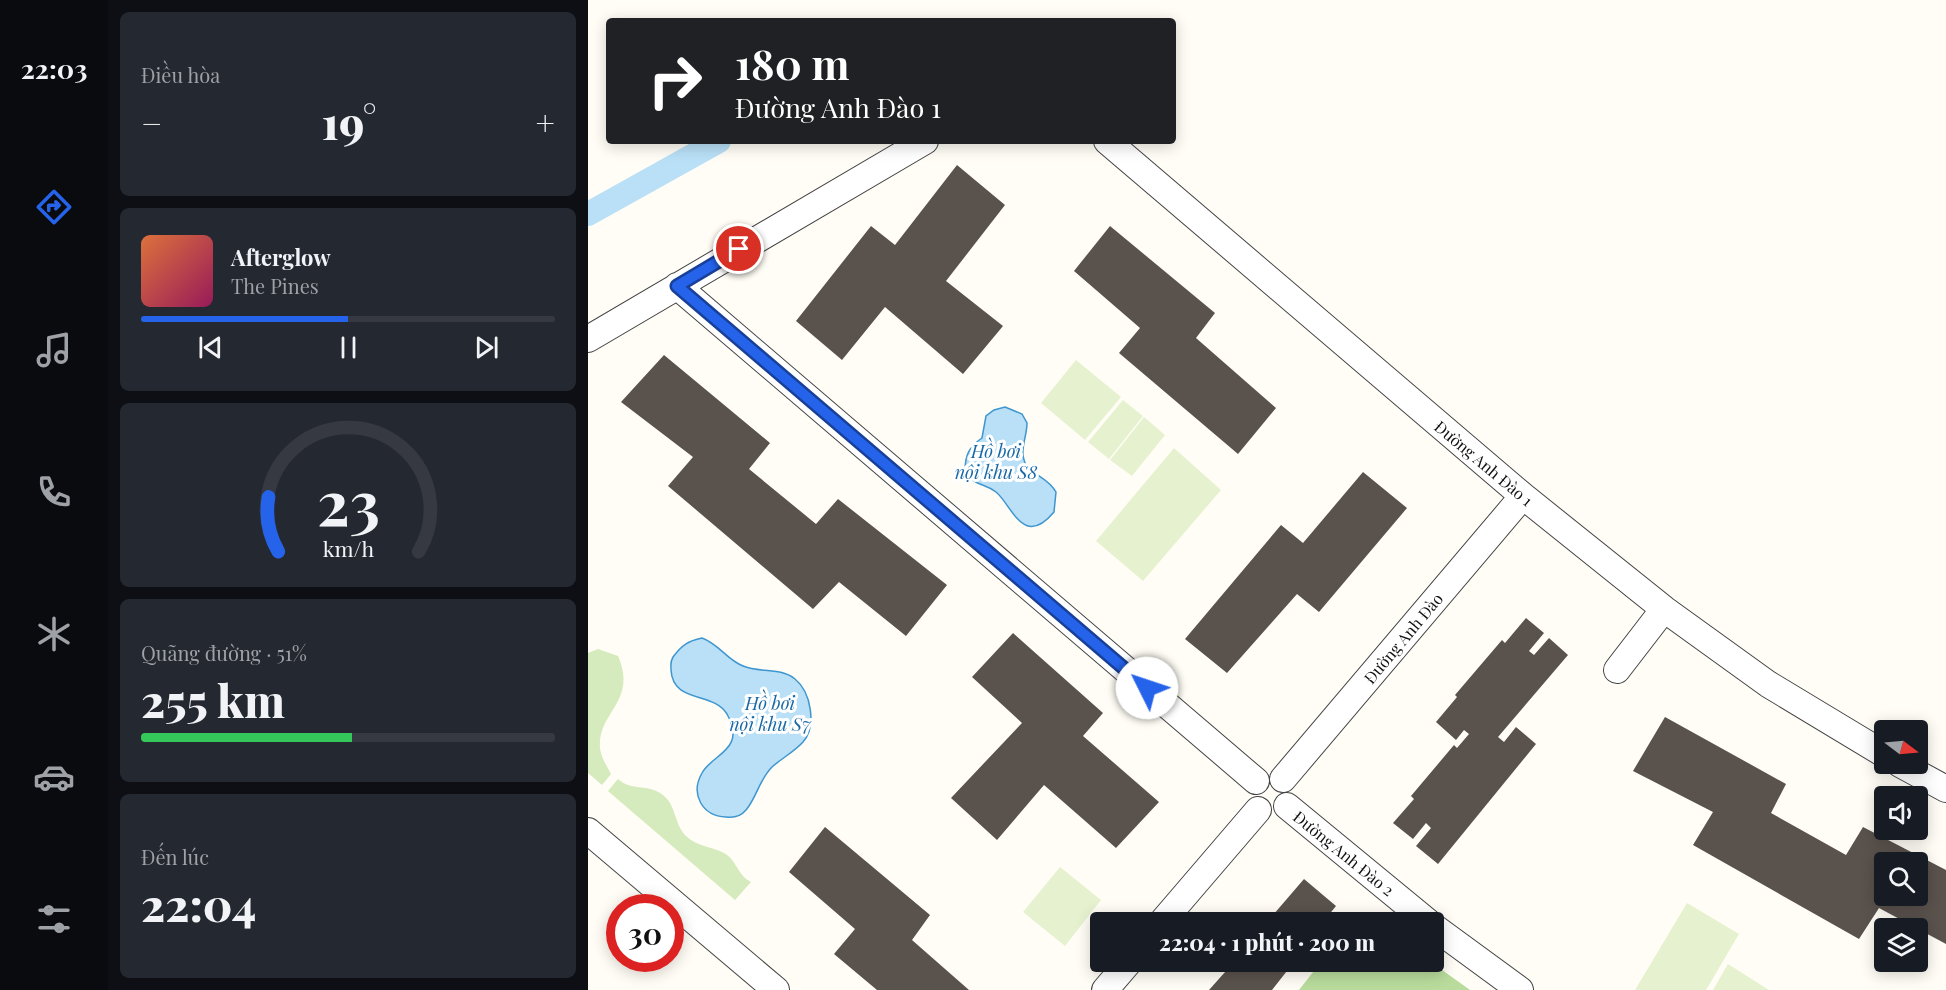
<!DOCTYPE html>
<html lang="vi">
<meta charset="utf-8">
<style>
body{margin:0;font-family:"Playfair Display",serif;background:#242831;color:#f1f3f6;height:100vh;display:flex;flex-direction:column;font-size:22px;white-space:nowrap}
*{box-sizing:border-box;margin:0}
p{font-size:20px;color:#9ea1a6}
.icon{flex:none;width:33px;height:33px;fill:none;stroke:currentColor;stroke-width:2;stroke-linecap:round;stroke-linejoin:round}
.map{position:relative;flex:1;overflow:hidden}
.panel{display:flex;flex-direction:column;gap:12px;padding:12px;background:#0d0f14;width:480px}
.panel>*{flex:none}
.hud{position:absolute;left:18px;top:18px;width:570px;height:126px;border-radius:6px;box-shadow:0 3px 15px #0003;background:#202124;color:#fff;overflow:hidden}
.needle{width:39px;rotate:106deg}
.buttons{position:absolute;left:1286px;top:720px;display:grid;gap:12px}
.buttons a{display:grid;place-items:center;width:54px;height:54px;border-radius:6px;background:#171b24;box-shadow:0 3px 15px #0003;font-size:30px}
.speed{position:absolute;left:18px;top:894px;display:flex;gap:12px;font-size:30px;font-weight:700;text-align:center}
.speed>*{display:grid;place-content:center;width:78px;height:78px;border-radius:50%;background:#171b24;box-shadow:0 3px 15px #0003;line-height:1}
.speed .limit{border:9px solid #d22;background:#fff;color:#111}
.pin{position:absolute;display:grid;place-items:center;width:51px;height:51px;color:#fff;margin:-26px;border:3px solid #fff;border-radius:50%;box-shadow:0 2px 6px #0007}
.me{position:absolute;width:66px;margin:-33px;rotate:311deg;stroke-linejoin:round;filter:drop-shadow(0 0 4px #0008)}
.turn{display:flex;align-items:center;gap:21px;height:126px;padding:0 30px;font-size:27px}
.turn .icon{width:78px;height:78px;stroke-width:2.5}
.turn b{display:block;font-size:42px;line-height:51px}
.big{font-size:45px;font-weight:800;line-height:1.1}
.panel .card{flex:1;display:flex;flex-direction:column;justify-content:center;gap:9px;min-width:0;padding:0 21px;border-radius:9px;background:#242831}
.panel .dial{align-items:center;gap:0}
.dial svg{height:156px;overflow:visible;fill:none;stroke:#363941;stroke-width:7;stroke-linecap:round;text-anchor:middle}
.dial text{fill:#f1f3f6;stroke:none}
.song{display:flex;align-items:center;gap:18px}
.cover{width:72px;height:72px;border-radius:9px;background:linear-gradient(135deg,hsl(20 70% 55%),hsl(330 70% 35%))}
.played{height:6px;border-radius:3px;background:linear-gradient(90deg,#2563eb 50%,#363941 50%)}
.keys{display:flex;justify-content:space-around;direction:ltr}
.heat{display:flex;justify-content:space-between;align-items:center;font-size:33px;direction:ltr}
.charge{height:9px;border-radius:4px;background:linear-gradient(90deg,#34c759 51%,#363941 0)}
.trip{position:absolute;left:502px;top:912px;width:354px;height:60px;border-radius:6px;background:#171b24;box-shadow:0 3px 15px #0003;font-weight:800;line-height:60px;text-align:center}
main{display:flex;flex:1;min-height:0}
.tabs{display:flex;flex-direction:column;width:108px;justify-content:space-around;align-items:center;background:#090b0e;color:#9ea1a6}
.tabs .icon{width:42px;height:42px}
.tabs .active{color:#2563eb}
.tabs b{font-size:27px;color:#f1f3f6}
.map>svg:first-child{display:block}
</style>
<main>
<nav class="tabs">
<b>22:03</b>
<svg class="icon active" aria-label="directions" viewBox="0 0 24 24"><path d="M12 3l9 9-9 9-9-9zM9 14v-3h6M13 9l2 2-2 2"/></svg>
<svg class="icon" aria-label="music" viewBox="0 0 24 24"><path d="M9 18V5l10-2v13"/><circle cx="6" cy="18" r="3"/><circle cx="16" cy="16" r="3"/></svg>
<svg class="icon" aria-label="phone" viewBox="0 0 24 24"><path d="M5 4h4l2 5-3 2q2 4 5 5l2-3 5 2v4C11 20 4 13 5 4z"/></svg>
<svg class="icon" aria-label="climate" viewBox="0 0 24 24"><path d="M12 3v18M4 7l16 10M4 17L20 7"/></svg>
<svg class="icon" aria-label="car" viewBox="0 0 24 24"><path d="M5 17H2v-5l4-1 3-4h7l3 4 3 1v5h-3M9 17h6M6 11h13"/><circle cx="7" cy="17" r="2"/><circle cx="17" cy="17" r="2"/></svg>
<svg class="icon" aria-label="filters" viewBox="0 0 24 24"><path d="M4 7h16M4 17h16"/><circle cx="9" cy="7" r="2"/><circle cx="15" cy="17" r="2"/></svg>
</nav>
<section class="panel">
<div class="card"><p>Điều hòa</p>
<div class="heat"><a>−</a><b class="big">19°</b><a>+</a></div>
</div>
<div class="card">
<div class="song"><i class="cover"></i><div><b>Afterglow</b><p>The Pines</p></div></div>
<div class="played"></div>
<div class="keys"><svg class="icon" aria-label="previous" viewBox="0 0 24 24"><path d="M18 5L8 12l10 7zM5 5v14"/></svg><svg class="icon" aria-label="pause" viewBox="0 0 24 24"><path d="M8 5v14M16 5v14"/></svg><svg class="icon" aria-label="next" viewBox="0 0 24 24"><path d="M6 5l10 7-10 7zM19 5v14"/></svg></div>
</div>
<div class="card dial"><svg viewBox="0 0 100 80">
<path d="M14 69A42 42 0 1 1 86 69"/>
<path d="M14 69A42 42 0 0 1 9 41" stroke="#2563eb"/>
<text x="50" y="56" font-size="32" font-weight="700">23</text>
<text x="50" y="72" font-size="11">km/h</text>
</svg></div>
<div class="card"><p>Quãng đường · 51%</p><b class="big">255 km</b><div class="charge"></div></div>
<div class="card"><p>Đến lúc</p><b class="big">22:04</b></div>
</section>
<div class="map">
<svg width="1358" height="990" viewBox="0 0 1358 990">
<rect width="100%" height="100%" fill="#fffdf5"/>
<!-- green -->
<path fill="#d5ebbd" d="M10 649 30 656C50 702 9 712 12 748 13 758 19 766 23 774L14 785 0 773V653Z
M30 779C43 791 58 784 72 793 89 803 85 823 98 836 109 847 123 846 136 853 149 860 149 875 163 882L147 900 20 791Z"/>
<!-- forest -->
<path fill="#b9dc9c" d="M733 962H843L882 990H711Z"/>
<!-- pitch -->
<path fill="#e6f2cf" d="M488 360 533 397 497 440 453 403Z
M535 400 555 416 521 459 500 442Z
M556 417 577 435 544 476 522 460Z
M586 448 633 490 555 581 508 541Z
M472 867 513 900 477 946 435 912Z
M1099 903 1151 934 1118 990H1047Z
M1140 964 1181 990H1125Z"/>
<!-- water -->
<path fill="#b9e0f7" stroke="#3f96cf" stroke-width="1.5" d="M417 407 434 414 439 423C439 434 434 445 435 455 437 475 458 474 468 492L466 512C435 549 424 505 408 492 395 482 387 487 377 471 377 455 381 447 394 438L398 416 406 410Z
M114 638C131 644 139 660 155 666 171 673 192 667 207 679 223 692 229 726 215 742 206 752 194 758 184 767 171 780 169 797 158 810 153 816 145 818 138 817 114 816 102 794 114 773 124 754 159 750 139 714 125 691 85 704 83 670 83 664 82 662 85 657 94 645 100 641 114 638Z"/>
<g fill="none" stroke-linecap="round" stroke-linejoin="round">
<!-- canal -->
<path stroke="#b9e0f7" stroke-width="24" d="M0 214 131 141"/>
</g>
<!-- building -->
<path fill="#5a524d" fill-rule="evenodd" d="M369 165 417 205 358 281 415 326 375 374 297 307 254 360 208 321 283 226 307 245Z
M522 226 627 313 608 338 688 408 650 454 531 353 552 328 486 271Z
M76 355 182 443 161 469 228 524 250 499 359 585 318 636 251 582 225 609 80 486 105 457 33 402Z
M775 472 819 508 731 612 709 594 639 673 597 639 693 525 715 543Z
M938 618 956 633 941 651 946 655 961 638 980 655 910 737 916 742 928 727 948 744 850 864 828 846 843 828 838 823 825 839 805 823 826 799 823 796 866 745 869 748 881 734 876 730 868 740 848 722 869 697 867 695 914 640 917 643Z
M425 633 515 713 495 736 571 802 528 848 456 785 409 840 363 798 434 723 384 677Z
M1077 717 1198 784 1183 813 1258 855 1275 827 1358 870V944L1291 908 1271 939 1105 845 1125 812 1045 771ZM1296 862H1329V896H1296Z
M237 827 342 915 324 940 381 990H289L246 954 267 929 201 872Z
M716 879 748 906 735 922H679Z
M646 962H706L684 990H621Z"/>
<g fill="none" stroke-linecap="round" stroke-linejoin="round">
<!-- street casing -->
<g stroke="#444" stroke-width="28">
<path id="street" d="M519 141 935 496 1076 609 1180 684 1296 754
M89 286 668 781
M0 339 337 141
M1029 670 1076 609
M1312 764 1358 789
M695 779 935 496
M699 806 840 922
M0 831 188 990
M574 922 670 810
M846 927 932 990
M517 990 541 962"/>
</g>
<!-- street -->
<use href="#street" stroke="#fff" stroke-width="26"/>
</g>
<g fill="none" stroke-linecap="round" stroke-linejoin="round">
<!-- route casing -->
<g stroke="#184099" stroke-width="15">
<path id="route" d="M151 249 89 286 559 688"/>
</g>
<!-- route -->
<use href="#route" stroke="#2563eb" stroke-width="10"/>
</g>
<g text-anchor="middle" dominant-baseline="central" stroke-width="6" stroke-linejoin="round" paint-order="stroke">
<!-- street labels -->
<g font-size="16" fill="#111" stroke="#fff">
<text transform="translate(896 463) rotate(40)">Đường Anh Đào 1</text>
<text transform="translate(815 638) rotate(-50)">Đường Anh Đào</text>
<text transform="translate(756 853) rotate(39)">Đường Anh Đào 2</text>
</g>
<!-- water labels -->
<g font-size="18" font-style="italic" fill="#1768a6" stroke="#fff">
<text x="408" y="451">Hồ bơi<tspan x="408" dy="21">nội khu S8</tspan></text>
<text x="182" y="703">Hồ bơi<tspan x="182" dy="21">nội khu S7</tspan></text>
</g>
</g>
</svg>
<div class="buttons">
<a><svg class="needle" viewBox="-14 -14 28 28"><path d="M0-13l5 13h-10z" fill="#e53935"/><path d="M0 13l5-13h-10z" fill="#9ea1a6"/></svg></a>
<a><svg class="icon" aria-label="sound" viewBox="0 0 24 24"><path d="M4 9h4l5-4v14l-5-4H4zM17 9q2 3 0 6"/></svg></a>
<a><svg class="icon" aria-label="search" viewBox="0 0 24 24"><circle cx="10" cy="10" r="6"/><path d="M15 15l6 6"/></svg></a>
<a><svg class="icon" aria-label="layers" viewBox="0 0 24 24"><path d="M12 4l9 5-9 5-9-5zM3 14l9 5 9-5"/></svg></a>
</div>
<div class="speed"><div class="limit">30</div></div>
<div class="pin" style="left:151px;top:249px;background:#d93025"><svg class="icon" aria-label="arrive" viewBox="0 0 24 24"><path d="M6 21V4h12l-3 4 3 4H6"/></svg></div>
<svg class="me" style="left:559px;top:688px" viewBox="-20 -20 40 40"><circle r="19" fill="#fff"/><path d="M0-13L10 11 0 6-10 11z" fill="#2563eb"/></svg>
<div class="trip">22:04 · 1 phút · 200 m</div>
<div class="hud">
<div class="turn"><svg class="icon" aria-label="right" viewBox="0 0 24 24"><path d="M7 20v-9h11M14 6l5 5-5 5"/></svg><div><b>180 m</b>Đường Anh Đào 1</div></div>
</div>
</div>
</main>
